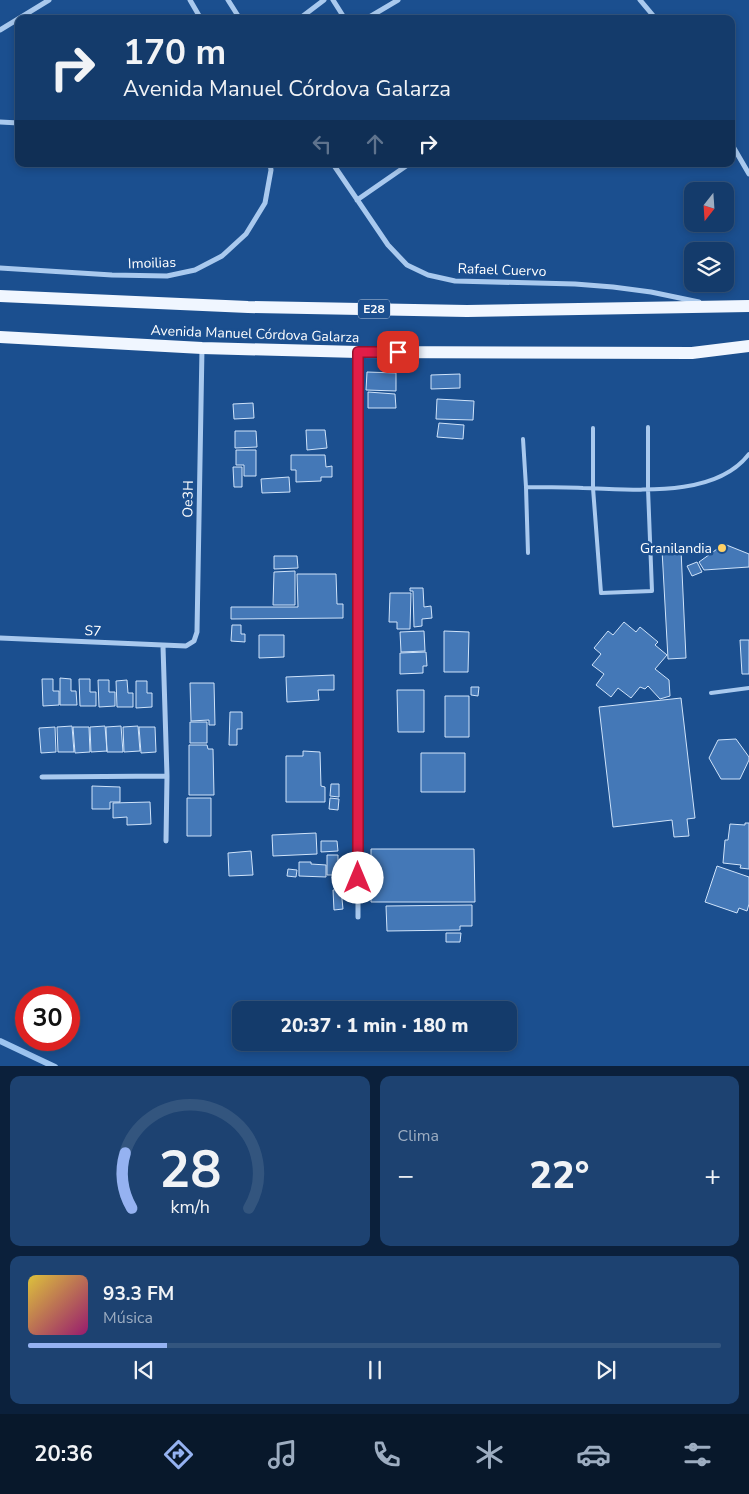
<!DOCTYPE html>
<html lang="es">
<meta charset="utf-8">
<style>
body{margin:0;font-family:"Nunito Sans",sans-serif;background:#1d4271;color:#f1f3f6;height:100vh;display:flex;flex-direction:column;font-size:19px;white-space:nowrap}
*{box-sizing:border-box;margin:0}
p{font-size:16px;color:#9dadc1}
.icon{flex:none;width:28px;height:28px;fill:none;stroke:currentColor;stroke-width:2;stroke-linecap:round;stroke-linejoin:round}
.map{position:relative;height:1066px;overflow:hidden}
.drawer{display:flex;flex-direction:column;gap:10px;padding:10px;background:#0b203b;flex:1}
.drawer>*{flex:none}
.hud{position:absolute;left:15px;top:15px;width:720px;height:152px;border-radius:10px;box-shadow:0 2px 8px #0003,0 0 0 1px #33557e;background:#143b6b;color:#f1f3f6;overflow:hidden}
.needle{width:32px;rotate:197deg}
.fabs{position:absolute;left:684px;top:182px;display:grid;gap:10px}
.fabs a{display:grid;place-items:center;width:50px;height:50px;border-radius:10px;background:#143b6b;box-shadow:0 2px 8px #0003,0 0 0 1px #33557e;font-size:25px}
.speed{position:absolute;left:15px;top:986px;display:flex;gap:10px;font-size:25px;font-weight:700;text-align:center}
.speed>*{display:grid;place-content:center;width:65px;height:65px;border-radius:50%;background:#143b6b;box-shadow:0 2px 8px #0003,0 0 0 1px #33557e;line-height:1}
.speed .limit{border:8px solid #d22;background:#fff;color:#111}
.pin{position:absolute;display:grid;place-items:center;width:42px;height:42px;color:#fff;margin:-21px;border-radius:10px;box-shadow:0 2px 8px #0006}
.me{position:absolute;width:55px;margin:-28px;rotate:0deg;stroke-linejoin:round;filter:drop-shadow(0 0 4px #0008)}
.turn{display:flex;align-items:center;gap:18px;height:105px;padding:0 25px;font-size:22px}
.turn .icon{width:65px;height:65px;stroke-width:2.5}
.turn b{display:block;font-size:35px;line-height:42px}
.lanes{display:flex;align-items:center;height:48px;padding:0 25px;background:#0003;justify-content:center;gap:25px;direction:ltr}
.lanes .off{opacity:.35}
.big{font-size:38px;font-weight:800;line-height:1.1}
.drawer .widget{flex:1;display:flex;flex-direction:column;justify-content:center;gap:8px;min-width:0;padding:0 18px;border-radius:10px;background:#1d4271}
.drawer .dial{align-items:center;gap:0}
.dial svg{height:130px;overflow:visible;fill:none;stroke:#33557e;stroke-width:7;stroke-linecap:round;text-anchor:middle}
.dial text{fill:#f1f3f6;stroke:none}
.song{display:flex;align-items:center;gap:15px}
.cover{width:60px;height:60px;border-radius:8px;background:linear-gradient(135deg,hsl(50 70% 55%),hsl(320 70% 35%))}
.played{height:5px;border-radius:2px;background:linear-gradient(90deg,#95b2f1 20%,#33557e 20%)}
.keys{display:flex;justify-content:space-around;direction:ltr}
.heat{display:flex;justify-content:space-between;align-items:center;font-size:28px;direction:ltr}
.drawer .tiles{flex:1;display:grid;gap:10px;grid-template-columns:1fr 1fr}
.widget:last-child{grid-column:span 2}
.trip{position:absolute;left:232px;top:1001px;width:285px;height:50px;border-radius:10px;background:#143b6b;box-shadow:0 2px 8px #0003,0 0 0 1px #33557e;font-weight:800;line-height:50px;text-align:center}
.tabs{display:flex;height:80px;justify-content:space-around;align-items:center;background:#08182b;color:#9dadc1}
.tabs .icon{width:35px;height:35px}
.tabs .selected{color:#95b2f1}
.tabs b{font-size:22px;color:#f1f3f6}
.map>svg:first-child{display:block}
</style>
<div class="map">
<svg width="749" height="1067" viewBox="0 0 749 1067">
<rect width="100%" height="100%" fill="#1b4f8f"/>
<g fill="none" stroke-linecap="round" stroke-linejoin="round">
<!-- stream -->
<path stroke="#9cc4f0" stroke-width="6" d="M0 1041 55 1067"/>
</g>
<!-- building -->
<path fill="#4478b7" stroke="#cfe3fa" d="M367 372 396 373V391L366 390Z
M460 374V388L431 389V375Z
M368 392 395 394 396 408H368Z
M437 399 474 401 473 420 436 419Z
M253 403 254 418 234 419 233 404Z
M439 423 464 425 463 439 437 437Z
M306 430H325L327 448 307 450Z
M235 431H256L257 447 235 448Z
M236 450H256V476H244V465H236Z
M291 455H325L326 467 332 466V477H321V481L296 482V470H291Z
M233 467H242V487H234Z
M289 477 290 492 262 493 261 479Z
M724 544 749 554V567L704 570 699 562Z
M662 550H681L686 658 668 659Z
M274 556H297L298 568 274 569Z
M697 562 702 572 692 576 687 566Z
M295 571V605H273L274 572Z
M297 574H336L337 604H343V618L231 619V607H298Z
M410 588H423L424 607 431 606 432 618 422 619V626L414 627 413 591H410Z
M390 593H411L410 629H397V622H389Z
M624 622 636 632 640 627 658 642 655 645 667 655 655 669 669 680 670 696 660 699 648 686 645 689 640 687 631 698 618 688 611 697 596 685 604 674 592 665 601 654 594 648 608 631 613 635Z
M232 625H241V634H245V642L231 641Z
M424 631 425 651 401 652 400 632Z
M444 631 469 632 468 672H444Z
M259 635H284V657L259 658Z
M740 640H749V674H742Z
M426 652 427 666H423V673L400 674V653Z
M334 675V690H318L319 700 287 702 286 677Z
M60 678 71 679V691H76L77 705H60Z
M42 679H53V691H59V705L43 706Z
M79 679H90V692H96V706H80Z
M98 680H109V692H115V706L99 707Z
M127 680 128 693H133V707H117L116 681Z
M136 681H147V693H152V707L136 708Z
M190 683H214L215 725H209V720L191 721Z
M471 687H479L478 696 471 695Z
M397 690H424V732H398Z
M445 696H469V737H445Z
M681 698 695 818 687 819 689 836 674 837 672 820 613 827 599 707Z
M230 712H242V729H237V745H229Z
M190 722H207V743H190Z
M72 726 74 752H58L57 727Z
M105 726 107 751 91 752 90 727Z
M121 726 123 752H107L106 727Z
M138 726 140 751 124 752 123 727Z
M55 727 56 752 41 753 39 728Z
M73 727H89L90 752 75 753Z
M139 727H155L156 752 141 753Z
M736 739 749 757V760L740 779H721L709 758 718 740Z
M189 745H207L208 749H213L214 795H189Z
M303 751 320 752 321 786 325 787V802H286V756H303Z
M421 753H465V792H421Z
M331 784H339V797L330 796Z
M92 786 120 787V802H110V809H92Z
M187 798H211V836H187Z
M330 798 339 799 338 810 329 809Z
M150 802 151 824 127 825V817L113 818V803Z
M745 823H749V869L740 868 741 865 723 863 725 840H728L730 824 745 825Z
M316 833 317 854 273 856 272 835Z
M321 841H337L338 851 321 852Z
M371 849H474L475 902H371Z
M251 851 253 875 229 876 228 853Z
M327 855H338V875H327Z
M299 862H311V864L326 865V877L299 876Z
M717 866 749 877V904L747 911 739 908 737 913 705 902Z
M288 869 297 870 296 877 287 876Z
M341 889 343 909 334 910 333 890Z
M472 905V926H460V930L387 931 386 906Z
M446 933H461L460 942H446Z"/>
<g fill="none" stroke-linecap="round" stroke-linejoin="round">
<!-- service -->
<path stroke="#a9c9ee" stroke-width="4" d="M593 428V488L601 593 652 591 648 489V427
M523 439 526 487
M528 553 526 487C545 487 564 487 583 488 633 489 715 499 749 454
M711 693 749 688"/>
<!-- minor -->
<path stroke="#a9c9ee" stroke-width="5" d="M190 0 201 19
M228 0 240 19
M333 0 345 19
M640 0 656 19
M299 19 324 0
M366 19 398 0
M0 30 49 0
M0 122 19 123
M731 143 749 174
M333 164 388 245 407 265 428 275 455 281 575 284 613 287 651 292 699 302
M357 200 409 164
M0 268 112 275 167 276 195 270 222 256 246 234 265 203 271 170 270 164
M0 638 186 646 194 641 197 632 202 348
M163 646 167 776 166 841
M42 777 167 776
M358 917V353"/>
<!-- primary -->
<path stroke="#f0f6ff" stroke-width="12" d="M0 296 248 307 467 311 749 306
M0 337 202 348 358 352 692 353 749 346"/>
</g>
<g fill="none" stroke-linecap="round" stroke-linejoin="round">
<!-- route casing -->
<g stroke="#92132f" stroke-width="12">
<path id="route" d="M358 878V352H398"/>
</g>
<!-- route -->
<use href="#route" stroke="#e11d48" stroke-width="9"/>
</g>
<!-- markers -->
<circle fill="#ffd166" stroke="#1b4f8f" stroke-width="2" cx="722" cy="548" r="5"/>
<g text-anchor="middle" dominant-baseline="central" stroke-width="5" stroke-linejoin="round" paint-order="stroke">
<!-- shield labels -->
<rect fill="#1b4f8f" stroke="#bbcadd" stroke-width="1" x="358" y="299.5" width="32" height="19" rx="4"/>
<g font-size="12" font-weight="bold" fill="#fff">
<text x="374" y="309">E28</text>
</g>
<!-- street labels -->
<g font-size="14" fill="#fff" stroke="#1b4f8f">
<text transform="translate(152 263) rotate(-2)">Imoilias</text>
<text transform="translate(502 270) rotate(2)">Rafael Cuervo</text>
<text transform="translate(255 334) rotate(2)">Avenida Manuel Córdova Galarza</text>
<text transform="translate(188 499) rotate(-89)">Oe3H</text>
<text transform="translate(93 631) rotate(3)">S7</text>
</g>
<!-- poi labels -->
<g font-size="14" fill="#fff" stroke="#1b4f8f" text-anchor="end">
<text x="712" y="548">Granilandia</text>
</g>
</g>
</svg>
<div class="fabs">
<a><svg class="needle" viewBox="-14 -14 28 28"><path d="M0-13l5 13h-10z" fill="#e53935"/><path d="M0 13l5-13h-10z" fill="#9dadc1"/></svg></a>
<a><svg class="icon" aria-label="layers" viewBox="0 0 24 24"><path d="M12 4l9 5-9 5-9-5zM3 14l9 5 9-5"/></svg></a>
</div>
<div class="speed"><div class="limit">30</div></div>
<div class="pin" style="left:398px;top:352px;background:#d93025"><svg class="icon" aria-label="arrive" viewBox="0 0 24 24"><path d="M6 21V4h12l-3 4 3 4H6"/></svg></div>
<svg class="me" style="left:358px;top:878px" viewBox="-20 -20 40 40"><circle r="19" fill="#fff"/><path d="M0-13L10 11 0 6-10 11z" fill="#e11d48"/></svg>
<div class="trip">20:37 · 1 min · 180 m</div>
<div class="hud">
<div class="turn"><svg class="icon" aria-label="right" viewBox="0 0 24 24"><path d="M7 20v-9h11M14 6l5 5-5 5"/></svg><div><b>170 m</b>Avenida Manuel Córdova Galarza</div></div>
<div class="lanes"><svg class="icon off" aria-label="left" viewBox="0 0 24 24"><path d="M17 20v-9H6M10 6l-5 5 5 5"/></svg><svg class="icon off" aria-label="ahead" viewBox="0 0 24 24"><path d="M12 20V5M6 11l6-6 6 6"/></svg><svg class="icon" aria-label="right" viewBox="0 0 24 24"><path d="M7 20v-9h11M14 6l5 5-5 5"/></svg></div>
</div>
</div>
<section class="drawer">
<div class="tiles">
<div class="widget dial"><svg viewBox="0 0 100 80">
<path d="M14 69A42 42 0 1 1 86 69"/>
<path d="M14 69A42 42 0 0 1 10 35" stroke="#95b2f1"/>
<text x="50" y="56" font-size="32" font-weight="700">28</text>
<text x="50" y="72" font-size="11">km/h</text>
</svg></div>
<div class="widget"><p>Clima</p>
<div class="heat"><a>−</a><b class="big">22°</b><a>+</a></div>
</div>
<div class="widget">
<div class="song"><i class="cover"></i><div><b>93.3 FM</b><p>Música</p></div></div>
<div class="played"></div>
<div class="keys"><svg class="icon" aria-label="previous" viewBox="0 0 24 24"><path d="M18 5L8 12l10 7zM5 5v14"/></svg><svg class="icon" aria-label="pause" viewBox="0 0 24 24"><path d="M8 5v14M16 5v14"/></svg><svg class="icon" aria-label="next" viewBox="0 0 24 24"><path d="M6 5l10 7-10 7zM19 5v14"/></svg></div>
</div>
</div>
</section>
<nav class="tabs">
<b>20:36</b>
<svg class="icon selected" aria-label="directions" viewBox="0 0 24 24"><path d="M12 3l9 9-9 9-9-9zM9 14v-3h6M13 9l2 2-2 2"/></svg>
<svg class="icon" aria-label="music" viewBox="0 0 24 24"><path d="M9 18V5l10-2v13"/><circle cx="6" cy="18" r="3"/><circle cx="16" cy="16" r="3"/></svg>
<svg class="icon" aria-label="phone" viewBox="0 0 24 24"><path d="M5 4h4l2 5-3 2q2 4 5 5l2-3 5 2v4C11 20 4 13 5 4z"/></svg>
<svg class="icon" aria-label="climate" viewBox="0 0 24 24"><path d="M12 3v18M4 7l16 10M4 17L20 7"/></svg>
<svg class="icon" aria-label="car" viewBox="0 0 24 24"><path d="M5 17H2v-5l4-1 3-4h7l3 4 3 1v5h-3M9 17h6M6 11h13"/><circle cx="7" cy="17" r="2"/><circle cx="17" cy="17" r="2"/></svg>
<svg class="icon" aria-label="filters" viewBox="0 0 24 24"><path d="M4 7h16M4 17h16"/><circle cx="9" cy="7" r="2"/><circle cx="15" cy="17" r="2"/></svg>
</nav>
